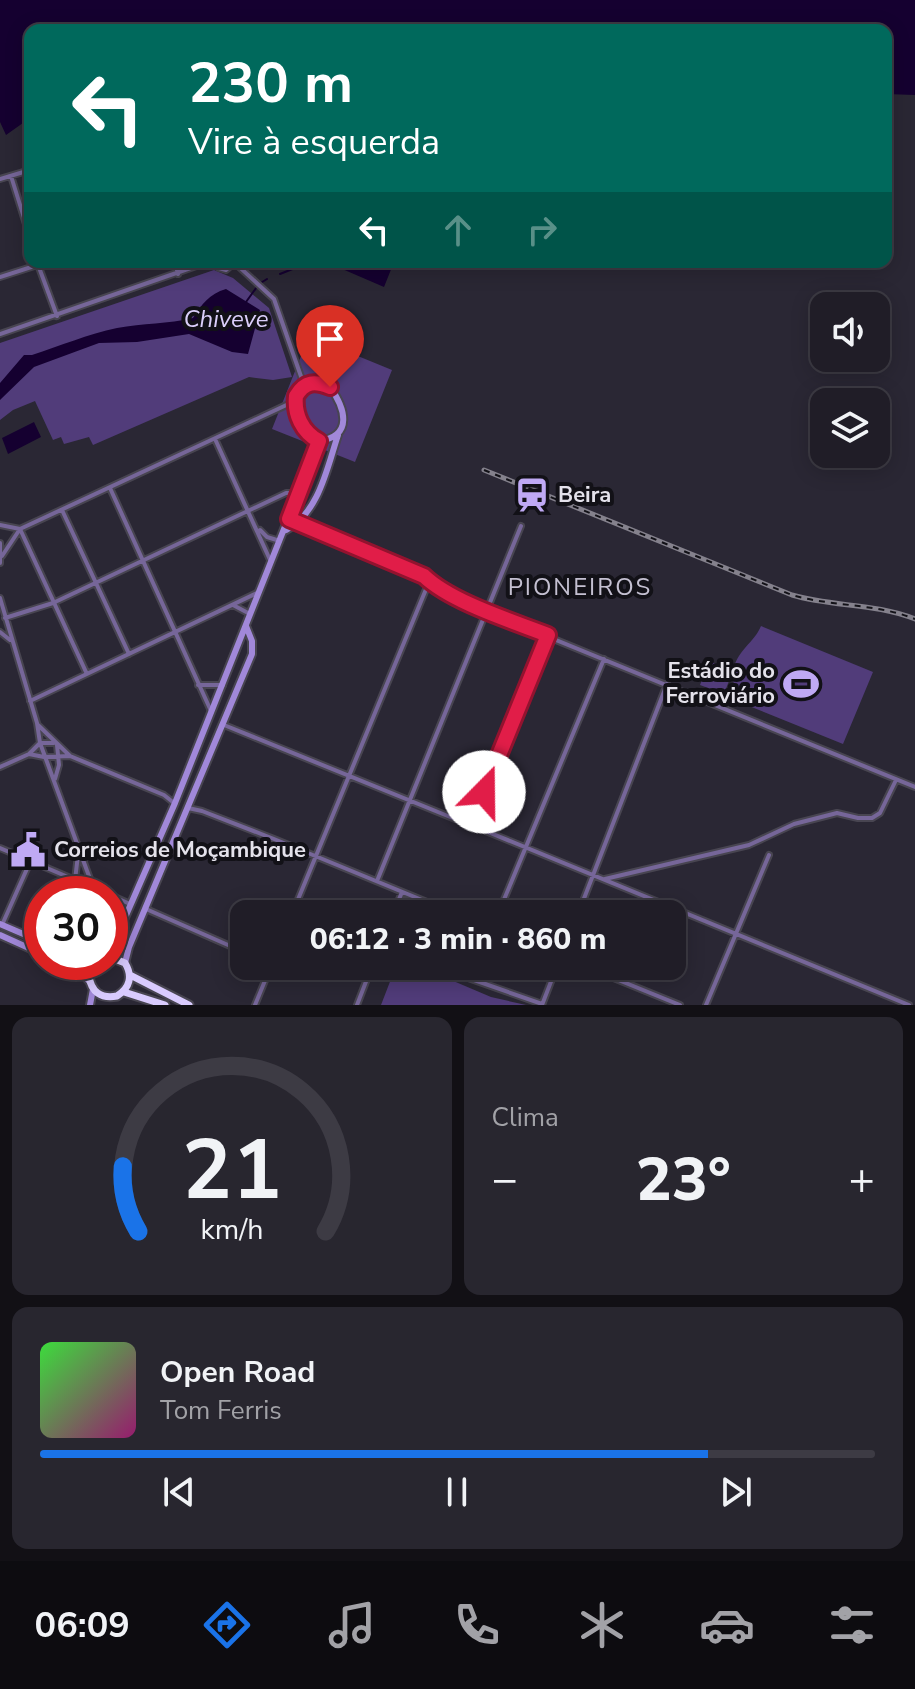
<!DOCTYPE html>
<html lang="pt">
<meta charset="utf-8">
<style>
body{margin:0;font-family:"Nunito Sans",sans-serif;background:#28262f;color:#f1f3f6;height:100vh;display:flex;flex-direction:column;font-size:30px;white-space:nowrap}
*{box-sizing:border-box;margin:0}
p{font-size:26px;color:#a2a2a7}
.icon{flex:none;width:44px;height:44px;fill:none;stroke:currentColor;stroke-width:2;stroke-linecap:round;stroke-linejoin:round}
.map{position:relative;height:1005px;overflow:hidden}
.sheet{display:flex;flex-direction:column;gap:12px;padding:12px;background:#121015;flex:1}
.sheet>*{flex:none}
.hud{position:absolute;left:24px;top:24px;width:868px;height:244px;border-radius:16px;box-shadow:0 4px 20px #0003,0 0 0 2px #3d3b44;background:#00695c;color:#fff;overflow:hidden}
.tools{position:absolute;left:810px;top:292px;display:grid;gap:16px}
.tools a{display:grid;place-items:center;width:80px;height:80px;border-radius:16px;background:#201d27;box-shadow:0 4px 20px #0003,0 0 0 2px #3d3b44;font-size:40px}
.speed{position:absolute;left:24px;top:876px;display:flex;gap:16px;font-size:40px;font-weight:700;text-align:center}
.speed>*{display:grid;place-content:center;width:104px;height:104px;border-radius:50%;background:#201d27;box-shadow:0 4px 20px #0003,0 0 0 2px #3d3b44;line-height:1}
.speed .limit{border:12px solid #d22;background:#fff;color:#111}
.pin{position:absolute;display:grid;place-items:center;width:68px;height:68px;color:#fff;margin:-82px -34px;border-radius:50% 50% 50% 0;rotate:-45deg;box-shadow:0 0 8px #0007}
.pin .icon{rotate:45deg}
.me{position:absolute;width:88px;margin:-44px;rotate:22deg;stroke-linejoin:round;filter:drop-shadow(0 0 6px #0008)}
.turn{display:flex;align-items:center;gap:28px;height:168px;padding:0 32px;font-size:36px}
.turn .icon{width:104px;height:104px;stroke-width:2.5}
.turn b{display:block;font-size:56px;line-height:68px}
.lanes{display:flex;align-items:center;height:76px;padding:0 32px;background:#0003;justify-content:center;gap:40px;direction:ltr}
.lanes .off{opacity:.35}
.big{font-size:60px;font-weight:800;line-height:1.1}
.sheet .widget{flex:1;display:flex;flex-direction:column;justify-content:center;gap:12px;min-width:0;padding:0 28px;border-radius:16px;background:#28262f}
.sheet .dial{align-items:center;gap:0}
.dial svg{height:208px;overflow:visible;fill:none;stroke:#3d3b44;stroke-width:7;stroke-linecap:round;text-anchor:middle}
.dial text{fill:#f1f3f6;stroke:none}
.song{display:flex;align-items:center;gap:24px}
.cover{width:96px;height:96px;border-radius:12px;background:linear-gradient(135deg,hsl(120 70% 55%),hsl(320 70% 35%))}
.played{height:8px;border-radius:4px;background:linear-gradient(90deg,#1a73e8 80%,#3d3b44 80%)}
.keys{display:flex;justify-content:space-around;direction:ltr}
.heat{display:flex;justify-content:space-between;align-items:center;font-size:44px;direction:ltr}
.sheet .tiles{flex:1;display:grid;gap:12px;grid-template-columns:1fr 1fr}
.widget:last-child{grid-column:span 2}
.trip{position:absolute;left:230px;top:900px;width:456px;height:80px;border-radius:16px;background:#201d27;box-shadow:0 4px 20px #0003,0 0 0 2px #3d3b44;font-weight:800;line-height:80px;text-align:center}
.tabs{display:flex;height:128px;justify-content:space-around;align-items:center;background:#0d0c10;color:#a2a2a7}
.tabs .icon{width:56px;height:56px}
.tabs .active{color:#1a73e8}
.tabs b{font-size:36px;color:#f1f3f6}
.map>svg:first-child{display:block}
</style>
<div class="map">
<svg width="915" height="1005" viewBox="0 0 915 1005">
<rect width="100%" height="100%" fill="#2a2734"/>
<!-- green -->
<path fill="#513c7a" d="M214 270 233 278 269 308 292 377 273 380 249 377 93 445 89 437 64 444 61 437 53 440 35 401 13 410 0 420V343Z
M309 336 392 370 355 462 272 429Z
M761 626 873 672 843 744 732 699 735 691 732 673 724 694 700 685 709 661 733 671C737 650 754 643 761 626Z
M396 966H418L491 997 526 1005H381Z"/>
<!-- water -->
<path fill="#150030" d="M0 0H915V95L886 94V30H30V118L6 135 0 122Z
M326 262H394L384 287Z
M226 289 260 310 248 354 232 352 189 334 137 342 99 343 34 367 0 400V383L24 355H32C60 346 88 334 117 328 143 323 168 324 193 318 202 304 209 294 226 289Z
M34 422 41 437 8 454 2 438Z"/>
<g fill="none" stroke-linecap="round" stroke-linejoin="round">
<!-- stream -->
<path stroke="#150030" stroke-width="2" d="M280 274 310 262
M246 302 259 284 267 279"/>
<!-- street casing -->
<g stroke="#484551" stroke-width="8">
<path id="street" d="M11 176 30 237
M0 179 30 170
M37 262 57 316
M175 262 178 274
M215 262 219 268 226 270 235 262
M235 263 274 299 304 385
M0 277 47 262
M0 334 208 262
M215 439 271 562
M110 488 211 711
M62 510 129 654
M289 519 424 576 435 586 485 611 915 787
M0 525 20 529 295 401
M20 529 86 672
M260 530 267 537 280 541
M0 543V563
M2 556 20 529
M0 598 37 723 40 743 93 887
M233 605 250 614
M5 618 53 603 286 493H298
M0 632 10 640
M548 635 471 825 909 1005
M198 685H223
M30 701 259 592
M38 725 70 756 164 795 174 803
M224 725 470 825
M29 754 44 757 70 756
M0 767 29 754 40 743H54
M55 779 59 765 57 745
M188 808 202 811 274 839 456 914
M0 848 108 894
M605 879 749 845 794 824 837 813 858 818H872L880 813 896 780
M75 880 78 855
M377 881 521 526
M110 895 130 904
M146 909 244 952
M531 912 536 914
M292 914 429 582
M393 914 402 892
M498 914 604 659
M578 914 667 684
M2 925 30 862
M434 966 542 1004
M584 966 680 1005
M255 1005 271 966
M357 1005 372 966
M542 1005 557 966
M706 1005 769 855"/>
</g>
<!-- secondary casing -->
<g stroke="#484551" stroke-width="10">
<path id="secondary" d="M317 382 330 387C345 408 354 436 319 441 296 429 282 386 317 382Z
M286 530C319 513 327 468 338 435
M0 924 42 942
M0 935 42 954
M110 952 175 803 319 441
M61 962 79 970 88 980
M125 963 129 947 252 654V641L246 626
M90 1005 93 989"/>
</g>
<!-- highway casing -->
<g stroke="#484551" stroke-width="11">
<path id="highway" d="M96 962 89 976C91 992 101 999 117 996 130 988 133 976 125 963L110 957
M130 975 189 1005
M124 992 165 1005"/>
</g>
<!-- street -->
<use href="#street" stroke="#766699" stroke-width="4"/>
<!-- secondary -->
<use href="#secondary" stroke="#a188d9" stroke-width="6"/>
<!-- highway -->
<use href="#highway" stroke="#d9cbfe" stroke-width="7"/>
<!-- rail casing -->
<g stroke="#84818c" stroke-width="5">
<path id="rail" d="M484 470 792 595C833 607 875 603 915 619"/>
</g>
<!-- rail -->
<use href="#rail" stroke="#121117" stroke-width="2" stroke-dasharray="6" stroke-linecap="butt"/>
</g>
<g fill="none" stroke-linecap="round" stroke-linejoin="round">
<!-- route casing -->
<g stroke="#92132f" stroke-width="20">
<path id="route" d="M330 387C315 381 305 381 296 396 294 414 302 432 319 441L289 519 424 576C451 602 512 621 548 635L484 792"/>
</g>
<!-- route -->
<use href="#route" stroke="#e11d48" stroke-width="14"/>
</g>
<!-- icons -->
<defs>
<g id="station-bare" transform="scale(2.76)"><path d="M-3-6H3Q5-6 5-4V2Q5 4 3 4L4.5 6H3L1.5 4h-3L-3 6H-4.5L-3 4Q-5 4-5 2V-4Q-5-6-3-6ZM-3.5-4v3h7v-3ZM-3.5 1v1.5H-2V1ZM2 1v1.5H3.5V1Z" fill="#bfa9f4" stroke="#121117" stroke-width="2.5" paint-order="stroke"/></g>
<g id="stadium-bare" transform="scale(2.76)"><path d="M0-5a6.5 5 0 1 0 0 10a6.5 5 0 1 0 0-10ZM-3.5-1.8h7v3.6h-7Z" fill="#bfa9f4" stroke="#121117" stroke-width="2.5" paint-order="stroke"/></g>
<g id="civic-bare" transform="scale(2.76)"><path d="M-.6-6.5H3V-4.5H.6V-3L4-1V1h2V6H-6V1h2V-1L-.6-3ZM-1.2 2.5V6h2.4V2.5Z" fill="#bfa9f4" stroke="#121117" stroke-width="2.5" paint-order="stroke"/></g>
</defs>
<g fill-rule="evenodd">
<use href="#station-bare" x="532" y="495"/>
<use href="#stadium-bare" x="801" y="684"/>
<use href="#civic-bare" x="28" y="850"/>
</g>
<g text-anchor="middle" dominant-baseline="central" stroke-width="8" stroke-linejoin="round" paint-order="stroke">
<!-- poi labels -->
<g font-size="22" font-weight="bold" fill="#e4e2eb" stroke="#121117" text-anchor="start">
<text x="558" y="495">Beira</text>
<text x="775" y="671" text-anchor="end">Estádio do<tspan x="775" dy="25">Ferroviário</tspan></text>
<text x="54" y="850">Correios de Moçambique</text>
</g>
<!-- water labels -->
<g font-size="24" font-style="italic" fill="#dbcffa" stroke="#121117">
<text x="226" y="319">Chiveve</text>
</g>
<!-- neighbourhood labels -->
<g font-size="24" letter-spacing="2" fill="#c4c0d1" stroke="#121117">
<text x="580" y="587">PIONEIROS</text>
</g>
</g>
</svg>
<div class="tools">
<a><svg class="icon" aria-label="sound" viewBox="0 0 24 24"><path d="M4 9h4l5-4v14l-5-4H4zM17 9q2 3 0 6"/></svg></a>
<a><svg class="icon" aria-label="layers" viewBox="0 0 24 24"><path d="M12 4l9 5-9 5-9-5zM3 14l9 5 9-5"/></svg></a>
</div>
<div class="speed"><div class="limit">30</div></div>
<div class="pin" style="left:330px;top:387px;background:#d93025"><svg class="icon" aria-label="arrive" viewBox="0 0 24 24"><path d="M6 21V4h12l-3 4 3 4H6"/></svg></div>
<svg class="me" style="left:484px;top:792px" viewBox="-20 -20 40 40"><circle r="19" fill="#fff"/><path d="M0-13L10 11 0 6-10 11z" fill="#e11d48"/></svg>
<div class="trip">06:12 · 3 min · 860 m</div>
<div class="hud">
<div class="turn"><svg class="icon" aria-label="left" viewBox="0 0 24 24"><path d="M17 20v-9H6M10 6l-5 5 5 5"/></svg><div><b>230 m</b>Vire à esquerda</div></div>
<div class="lanes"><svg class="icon" aria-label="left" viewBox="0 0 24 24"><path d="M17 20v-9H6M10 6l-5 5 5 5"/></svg><svg class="icon off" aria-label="ahead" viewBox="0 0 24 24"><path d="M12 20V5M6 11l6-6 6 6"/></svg><svg class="icon off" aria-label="right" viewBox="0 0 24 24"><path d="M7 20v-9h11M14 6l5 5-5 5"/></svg></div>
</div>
</div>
<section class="sheet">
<div class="tiles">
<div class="widget dial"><svg viewBox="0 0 100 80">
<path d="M14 69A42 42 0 1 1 86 69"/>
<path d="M14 69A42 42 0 0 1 8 44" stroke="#1a73e8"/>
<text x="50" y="56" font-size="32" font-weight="700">21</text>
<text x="50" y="72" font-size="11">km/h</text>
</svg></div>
<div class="widget"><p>Clima</p>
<div class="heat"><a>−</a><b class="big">23°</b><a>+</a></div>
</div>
<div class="widget">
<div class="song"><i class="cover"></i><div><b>Open Road</b><p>Tom Ferris</p></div></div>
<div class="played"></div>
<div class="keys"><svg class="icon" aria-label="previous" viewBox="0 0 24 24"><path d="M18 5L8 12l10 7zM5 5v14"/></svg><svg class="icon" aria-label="pause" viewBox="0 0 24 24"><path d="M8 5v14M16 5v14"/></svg><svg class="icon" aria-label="next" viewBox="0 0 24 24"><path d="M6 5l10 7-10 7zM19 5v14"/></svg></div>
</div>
</div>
</section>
<nav class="tabs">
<b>06:09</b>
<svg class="icon active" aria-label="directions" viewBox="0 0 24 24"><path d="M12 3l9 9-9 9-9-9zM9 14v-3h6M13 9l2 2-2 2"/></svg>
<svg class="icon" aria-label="music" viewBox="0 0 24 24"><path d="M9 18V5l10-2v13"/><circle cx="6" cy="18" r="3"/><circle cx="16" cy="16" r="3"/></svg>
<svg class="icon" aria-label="phone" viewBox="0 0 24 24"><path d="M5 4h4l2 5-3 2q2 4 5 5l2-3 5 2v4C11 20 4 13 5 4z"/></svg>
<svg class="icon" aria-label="climate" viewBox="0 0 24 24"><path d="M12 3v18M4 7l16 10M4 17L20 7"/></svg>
<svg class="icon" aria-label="car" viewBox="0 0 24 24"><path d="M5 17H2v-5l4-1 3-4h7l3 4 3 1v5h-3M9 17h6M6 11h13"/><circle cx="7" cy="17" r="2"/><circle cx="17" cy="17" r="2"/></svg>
<svg class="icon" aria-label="filters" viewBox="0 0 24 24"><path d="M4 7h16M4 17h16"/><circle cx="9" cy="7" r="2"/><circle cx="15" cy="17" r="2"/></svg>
</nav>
